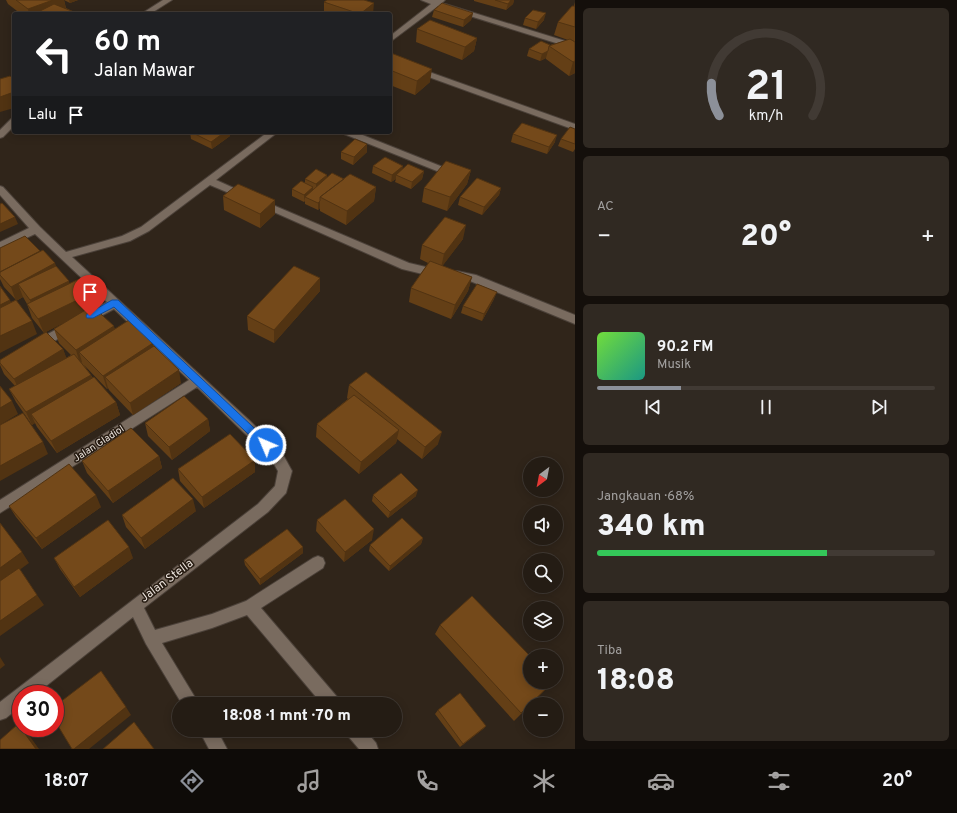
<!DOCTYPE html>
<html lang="id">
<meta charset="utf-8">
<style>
body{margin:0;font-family:Overpass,sans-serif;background:#302922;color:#f1f3f6;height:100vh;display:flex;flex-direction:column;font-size:15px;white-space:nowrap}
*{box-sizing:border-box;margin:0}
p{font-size:13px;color:#a3a1a0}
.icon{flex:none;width:22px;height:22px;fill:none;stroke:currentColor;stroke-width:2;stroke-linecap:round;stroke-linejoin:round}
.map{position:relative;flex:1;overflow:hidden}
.panel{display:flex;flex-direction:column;gap:8px;padding:8px;background:#140f0b;width:382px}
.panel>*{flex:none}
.banner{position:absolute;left:12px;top:12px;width:380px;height:122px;border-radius:4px;box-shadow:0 2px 10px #0003,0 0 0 1px #413a34;background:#202124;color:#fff;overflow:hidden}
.needle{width:26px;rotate:212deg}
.controls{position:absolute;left:523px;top:457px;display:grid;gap:8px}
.controls a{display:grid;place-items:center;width:40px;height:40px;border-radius:50%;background:#241c14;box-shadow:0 2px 10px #0003,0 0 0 1px #413a34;font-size:20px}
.speed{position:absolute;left:12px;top:685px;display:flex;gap:8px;font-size:20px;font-weight:700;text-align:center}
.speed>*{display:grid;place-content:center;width:52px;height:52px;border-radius:50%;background:#241c14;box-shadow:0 2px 10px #0003,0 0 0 1px #413a34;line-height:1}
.speed .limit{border:6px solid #d22;background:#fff;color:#111}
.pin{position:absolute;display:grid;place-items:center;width:34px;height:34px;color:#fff;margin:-41px -17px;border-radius:50% 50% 50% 0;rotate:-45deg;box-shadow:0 0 4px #0007}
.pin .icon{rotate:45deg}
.me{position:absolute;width:44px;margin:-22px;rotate:315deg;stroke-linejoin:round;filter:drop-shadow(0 0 3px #0008)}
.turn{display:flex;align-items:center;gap:14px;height:84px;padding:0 16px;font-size:18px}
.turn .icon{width:52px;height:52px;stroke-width:2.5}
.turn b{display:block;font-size:28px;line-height:34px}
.then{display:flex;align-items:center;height:38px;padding:0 16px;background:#0003;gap:8px;font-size:15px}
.big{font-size:30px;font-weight:800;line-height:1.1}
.panel .tile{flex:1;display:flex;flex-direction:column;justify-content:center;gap:6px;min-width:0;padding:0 14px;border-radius:6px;background:#302922}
.panel .dial{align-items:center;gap:0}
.dial svg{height:104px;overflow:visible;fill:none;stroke:#413a34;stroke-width:7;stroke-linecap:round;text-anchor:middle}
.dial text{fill:#f1f3f6;stroke:none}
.song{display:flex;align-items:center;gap:12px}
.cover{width:48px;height:48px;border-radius:6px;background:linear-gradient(135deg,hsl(100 70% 55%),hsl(170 70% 35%))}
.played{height:4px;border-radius:2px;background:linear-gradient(90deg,#8c9099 25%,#413a34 25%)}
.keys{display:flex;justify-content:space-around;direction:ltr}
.heat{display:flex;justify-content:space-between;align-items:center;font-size:22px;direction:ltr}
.charge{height:6px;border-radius:3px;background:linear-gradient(90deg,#34c759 68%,#413a34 0)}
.trip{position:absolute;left:172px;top:697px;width:230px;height:40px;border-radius:20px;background:#241c14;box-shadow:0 2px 10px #0003,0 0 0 1px #413a34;font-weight:800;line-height:40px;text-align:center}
.tabs{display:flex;height:64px;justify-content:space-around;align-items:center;background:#0e0b08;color:#a3a1a0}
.tabs .icon{width:28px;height:28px}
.tabs .current{color:#8c9099}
.tabs b{font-size:18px;color:#f1f3f6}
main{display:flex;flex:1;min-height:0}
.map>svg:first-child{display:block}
</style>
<main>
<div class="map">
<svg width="575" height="749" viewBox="0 0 575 749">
<rect width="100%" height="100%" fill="#30251a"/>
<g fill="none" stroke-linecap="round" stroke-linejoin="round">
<!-- minor casing -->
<g stroke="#4b4139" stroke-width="2">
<path id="minor" d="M163 0H172L150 14H141Z
M421 0H445L442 3 575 44V49L438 6 390 42V36L431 4Z
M390 58 575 124V130L390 63Z
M14 118V126L3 137 0 138V130L11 119Z
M268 132H278L216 180 247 194 249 196 247 198H241L210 185 149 231 130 241 72 257 250 421 281 451 292 471 286 493 268 512 144 608 155 630 212 614 246 601 313 558 318 556 323 558 325 563 323 568 261 608 338 698 340 704H322L247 615 212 628 162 643 199 704H182L146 644 133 617 36 694H21V706L6 718 0 720V702L258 504 275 486 278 471 271 459 197 387 0 513V500L189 380 114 309 41 348 37 349 33 348 31 345 33 342 107 302 35 234 0 250V242L29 228 0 195V186L3 187 40 227 66 252 122 236 141 227Z
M343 132H355L458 173 460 175 458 177H452L344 134Z
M261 200 409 263 443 271 444 274 443 277 439 278 402 269 258 205 256 203Z
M457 271 476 275 575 315V324L470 281 453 278 452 275 453 272Z
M199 730H217L227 749H209Z
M346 730H365L376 743 378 749H359L348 736Z"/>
</g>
<!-- minor -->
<use href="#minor" fill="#796b5f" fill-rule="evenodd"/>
</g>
<!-- wall -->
<path fill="#643f16" d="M6 0H78L70 3 64 0 66 8 74 12V14H21L8 4Z
M474 0H514L513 4 506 10 474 1Z
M324 2 373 14H324Z
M575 2V42L573 41 575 42V73L569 76 546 59V58L540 61 527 56 529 49 550 45 568 40 554 35 558 22 574 6Z
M434 10 473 13 471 20 463 27 432 17Z
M525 18 544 20 536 29 523 25Z
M417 29 477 38 474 51 462 60 416 42Z
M390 53 430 82 415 95 390 85Z
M575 129V149L573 152 558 146 561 139Z
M190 132H230V136L212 149 191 139Z
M513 134 555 142 547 154 511 142Z
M341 152H367L353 165 341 159Z
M373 166 403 169 424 171 422 179 411 189 395 182 396 179 391 182 372 173Z
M471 170 467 184 447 211 422 202 424 188Z
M327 175V178L344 179 376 187 374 201 346 225 320 211V208L318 210 305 204V201L304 202 292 196V189L305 183V179Z
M501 188 499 195 482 215 458 205 460 197Z
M223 196 275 214 260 228 224 210Z
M463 239 442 266 472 277 468 291 451 319 409 302 411 288 428 263 420 259 422 245Z
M0 248 40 251 56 267 69 281V284L94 307 115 329 153 343 154 347 181 383 133 415 109 390 108 388 107 389 84 365 93 378 116 402 120 415 57 453 37 427 35 423 32 425 16 402 9 389 15 386 4 374 0 365V360L63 349 66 358 71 355 59 343 54 329 68 320 44 333 32 318 27 304 23 297 16 301 37 334 11 302 16 300 4 287 0 279Z
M320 278V291L274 343 248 330 247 316Z
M494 299 482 321 461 313 463 306Z
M349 385 438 444 422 459 397 439 396 443 359 474 316 437 317 424 348 399 347 398Z
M208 419 210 431 172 460 148 436 145 423Z
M159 456 162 468 113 503 87 473 82 461Z
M255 460V472L204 508 180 481 178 469Z
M373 495 416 496 388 518 372 501Z
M9 506 101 507 42 549 16 517Z
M196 511 145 549 126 527 122 515Z
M317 520 372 540 344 562 316 531Z
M423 538 421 544 389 571 369 551 370 545Z
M303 547V553L260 585 245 565 244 560Z
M54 558H133L80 597 60 569Z
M440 625 530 705 514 721 435 634Z
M438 710 486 726 483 729 460 747 435 714Z"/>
<!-- shaded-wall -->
<path fill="#513312" d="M53 0H64L66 9 54 14H29L28 9Z
M69 0H78L70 3Z
M511 0H514L513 4 506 10 508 4Z
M374 3 373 14H360Z
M473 13 471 20 463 27 464 20Z
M546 13 544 20 536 29 538 22Z
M477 38 474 51 462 60 465 47Z
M548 51 546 58 540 61 542 54Z
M575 61V73L569 76 573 62Z
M432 69 430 82 415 95 417 81Z
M14 92V108L0 112V97Z
M225 132H230V136L212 149 211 142Z
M557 135 555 142 547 154 549 147Z
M367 144V152L353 165 354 157Z
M403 166 402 173 396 175V179L391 182 392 175Z
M471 170 467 184 447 211 450 197Z
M424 171 422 179 411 189 412 182Z
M327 175V182L316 191V184Z
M313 187V195L305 197 304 202V195Z
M376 187 374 201 346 225 347 211Z
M501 188 499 195 482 215 484 207Z
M275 200V214L260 228V214Z
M320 201V208L318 210V203Z
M15 217 18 224 0 232V224Z
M466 225 463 239 441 268 444 254Z
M40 251 45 264 0 272Z
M55 263 60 277 18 284 23 297 16 301 11 287Z
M472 277 468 291 451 319 455 305Z
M320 278V291L274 343V330Z
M69 281 73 295 35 314 30 300Z
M497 292 494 299 482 321 484 314Z
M90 294 94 307 44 333 38 319Z
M10 300 16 313 0 321V305Z
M32 321 37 334 0 353V336Z
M114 326 118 339 79 352 82 362 80 364 76 350Z
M153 343 156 356 105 377 108 388 107 389 103 376Z
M63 349 68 362 20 392 14 379Z
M179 370 181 383 133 415 130 403Z
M91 375 96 388 31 414 35 423 32 425 26 412Z
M12 401 18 414 0 425V408Z
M116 402 120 415 57 453 51 441Z
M208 419 210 431 172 460 169 447Z
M399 430 396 443 359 474 361 462Z
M442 432 438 444 422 459 425 447Z
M43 442 48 454 0 481V466Z
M159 456 162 468 113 503 108 491Z
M255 460V472L204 508 202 497Z
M418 490 416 496 388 518 390 512Z
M96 495 101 507 42 549 36 538Z
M193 499 196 511 145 549 141 538Z
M374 529 372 540 344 562 345 552Z
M423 538 421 544 389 571 390 566Z
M129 547 133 558 80 597 74 587Z
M303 547V553L260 585V579Z
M22 552 29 563 0 584V568Z
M37 595 44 605 0 636V621Z
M0 657 5 665 0 669Z
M126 707 131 715 89 749H74Z
M18 724 21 727V728H23L26 731 39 749H36Z
M486 726 483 729 460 747 463 744Z"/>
<!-- building -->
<path fill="#74491a" stroke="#513312" d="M16 0H53L28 9Z
M327 0H364L374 3 360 14 324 2Z
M495 0H511L508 4Z
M442 3 473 13 464 20 434 10Z
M54 4 74 12 69 14H34Z
M572 6H575V27L558 22Z
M533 10 546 13 538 22 525 18Z
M430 20 477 38 465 47 417 29Z
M570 39 575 42V61L573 62 549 46Z
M541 41 550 45 549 46 548 51 542 54 529 49Z
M390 53H391L432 69 417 81 390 70Z
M10 76 14 80V92L0 97V79Z
M522 123 557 135 549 147 513 134Z
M570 127 575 129V144L561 139Z
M191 132H225L211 142Z
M355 139 367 144 354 157 341 152Z
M385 157 403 166 392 175 373 166Z
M446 161 471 170 450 197 424 188Z
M408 164 424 171 412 182 396 175Z
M316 169 327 175 316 184 305 179Z
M332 173 344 179 320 197V201L318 203 305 197Z
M350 174 376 187 347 211 320 197Z
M477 178 501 188 484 207 460 197Z
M301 181 313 187 304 195 292 189Z
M238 184 275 200 260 214 223 196Z
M2 203 15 217 0 224V204Z
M445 217 466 225 444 254 422 245Z
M25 236 40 251 0 272V248Z
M43 250 55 263 11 287 0 275V272Z
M430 261 472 277 455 305 411 288Z
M56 266 69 281 30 300 18 284Z
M294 266 320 278 274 330 247 316Z
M79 279 90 294 38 319 27 304Z
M477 284 497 292 484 314 463 306Z
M0 286 10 300 0 305Z
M16 300 32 321 0 336V308Z
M92 306 114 326 76 350 54 329Z
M129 320 153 343 103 376 79 352Z
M46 332 63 349 14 379 0 363V360Z
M154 346 179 370 130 403 105 377Z
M74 354 91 375 26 412 9 389Z
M366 372 442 432 425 447 349 385Z
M94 377 116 402 51 441 31 414Z
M0 386 12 401 0 408Z
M354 395 399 430 361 462 317 424Z
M184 396 208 419 169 447 145 423Z
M23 413 43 442 0 466V425Z
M131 428 159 456 108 491 82 461Z
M230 434 255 460 202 497 178 469Z
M69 464 96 495 36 538 9 506Z
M401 473 418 490 390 512 373 495Z
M173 478 193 499 141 538 122 515Z
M345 499 374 529 345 552 317 520Z
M402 518 423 538 390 566 370 545Z
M108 520 129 547 74 587 54 558Z
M0 523 22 552 0 568Z
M287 529 303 547 260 579 244 560Z
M19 568 37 595 0 621V581Z
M472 596 530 656V682H553L521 713 440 625Z
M101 671 126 707 74 749H72L55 721V706Z
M460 693 486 726 463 744 438 710Z
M134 722 154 749H103Z
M18 724 36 749H0V740Z"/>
<!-- route -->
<path fill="#1a73e8" stroke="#114b97" d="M112 300H118L269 442 271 445 269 448 266 449 263 448 114 307 93 318H87L86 316 87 314Z"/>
<g text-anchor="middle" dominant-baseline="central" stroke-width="3" stroke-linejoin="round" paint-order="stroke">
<!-- street labels -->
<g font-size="10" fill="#ece4dd" stroke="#261b11">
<text transform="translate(99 444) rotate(-33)">Jalan Gladiol</text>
</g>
<!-- near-street labels -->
<g font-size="12" fill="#ece4dd" stroke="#261b11">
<text transform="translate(167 581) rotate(-37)">Jalan Stella</text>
</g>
</g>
</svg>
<div class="controls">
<a><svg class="needle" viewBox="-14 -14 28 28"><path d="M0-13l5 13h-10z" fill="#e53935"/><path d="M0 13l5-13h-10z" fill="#a3a1a0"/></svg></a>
<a><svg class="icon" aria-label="sound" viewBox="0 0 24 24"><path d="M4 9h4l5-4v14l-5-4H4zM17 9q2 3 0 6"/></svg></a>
<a><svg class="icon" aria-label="search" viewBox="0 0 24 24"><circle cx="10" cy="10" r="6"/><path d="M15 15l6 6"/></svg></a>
<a><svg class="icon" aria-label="layers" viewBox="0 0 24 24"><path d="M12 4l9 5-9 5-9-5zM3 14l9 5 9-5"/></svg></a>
<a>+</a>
<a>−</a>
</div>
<div class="speed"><div class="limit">30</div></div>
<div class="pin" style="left:90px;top:316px;background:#d93025"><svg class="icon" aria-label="arrive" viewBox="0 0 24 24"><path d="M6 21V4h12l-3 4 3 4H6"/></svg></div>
<svg class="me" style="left:266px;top:445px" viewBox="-20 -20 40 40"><circle r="17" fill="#1a73e8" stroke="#fff" stroke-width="3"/><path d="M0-11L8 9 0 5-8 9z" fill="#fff"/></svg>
<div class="trip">18:08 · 1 mnt · 70 m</div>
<div class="banner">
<div class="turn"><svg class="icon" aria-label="left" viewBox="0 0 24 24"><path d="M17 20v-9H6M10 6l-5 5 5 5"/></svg><div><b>60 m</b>Jalan Mawar</div></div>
<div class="then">Lalu<svg class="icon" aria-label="arrive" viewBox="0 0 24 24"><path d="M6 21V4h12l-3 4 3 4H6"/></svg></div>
</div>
</div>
<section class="panel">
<div class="tile dial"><svg viewBox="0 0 100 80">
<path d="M14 69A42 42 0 1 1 86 69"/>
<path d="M14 69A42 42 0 0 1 8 44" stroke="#8c9099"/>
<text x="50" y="56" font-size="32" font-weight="700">21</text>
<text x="50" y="72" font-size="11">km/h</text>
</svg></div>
<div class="tile"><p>AC</p>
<div class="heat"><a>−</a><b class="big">20°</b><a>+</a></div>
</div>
<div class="tile">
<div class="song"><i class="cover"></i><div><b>90.2 FM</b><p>Musik</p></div></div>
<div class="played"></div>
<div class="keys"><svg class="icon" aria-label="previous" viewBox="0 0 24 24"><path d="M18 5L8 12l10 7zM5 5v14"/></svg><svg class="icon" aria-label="pause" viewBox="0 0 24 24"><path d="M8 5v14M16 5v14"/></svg><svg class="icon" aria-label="next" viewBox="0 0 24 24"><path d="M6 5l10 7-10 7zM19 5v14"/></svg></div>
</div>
<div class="tile"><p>Jangkauan · 68%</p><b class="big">340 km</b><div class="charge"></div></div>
<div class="tile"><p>Tiba</p><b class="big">18:08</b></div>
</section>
</main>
<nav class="tabs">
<b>18:07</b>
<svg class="icon current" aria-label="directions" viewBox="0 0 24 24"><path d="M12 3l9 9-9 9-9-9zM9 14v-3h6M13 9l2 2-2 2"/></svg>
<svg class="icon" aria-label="music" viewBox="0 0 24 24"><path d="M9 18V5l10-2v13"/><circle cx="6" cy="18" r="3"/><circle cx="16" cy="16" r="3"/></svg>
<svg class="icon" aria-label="phone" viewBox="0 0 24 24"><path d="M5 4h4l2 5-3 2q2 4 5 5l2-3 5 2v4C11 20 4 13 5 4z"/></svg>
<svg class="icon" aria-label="climate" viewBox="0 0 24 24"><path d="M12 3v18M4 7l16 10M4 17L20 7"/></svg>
<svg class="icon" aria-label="car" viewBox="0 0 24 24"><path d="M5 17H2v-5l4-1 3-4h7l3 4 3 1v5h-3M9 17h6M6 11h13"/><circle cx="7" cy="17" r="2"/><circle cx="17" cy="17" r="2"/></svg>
<svg class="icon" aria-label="filters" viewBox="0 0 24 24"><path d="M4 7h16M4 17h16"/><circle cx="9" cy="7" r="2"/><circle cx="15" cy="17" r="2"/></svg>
<b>20°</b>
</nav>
